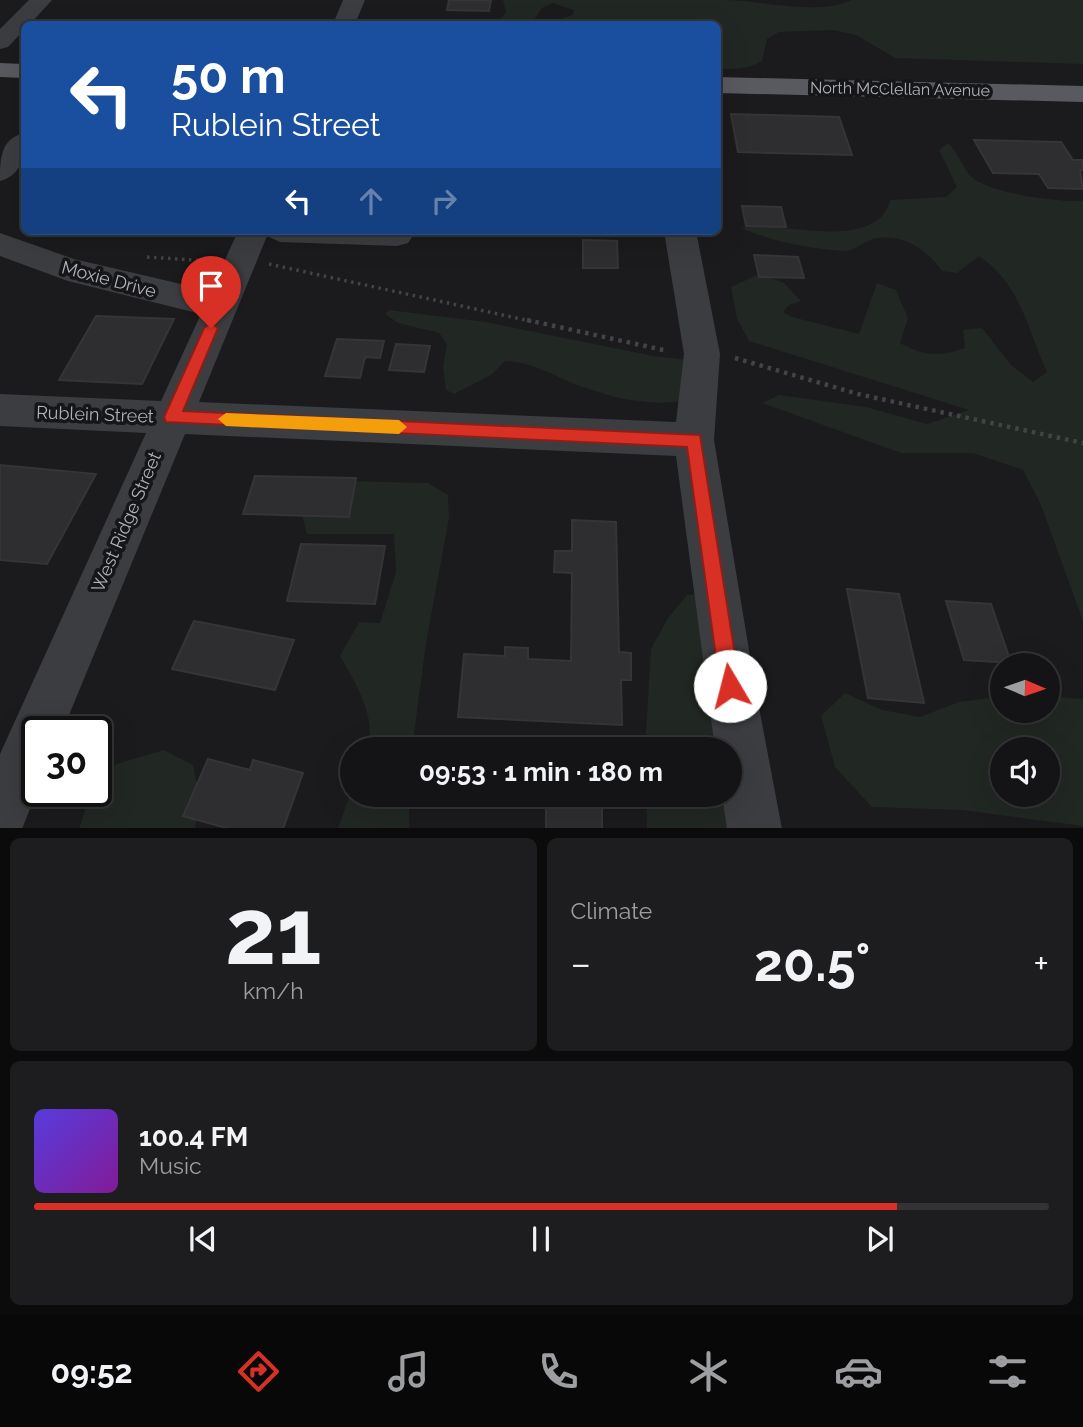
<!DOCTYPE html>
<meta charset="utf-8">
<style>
body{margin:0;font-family:Raleway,sans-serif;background:#1d1d1f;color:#f1f3f6;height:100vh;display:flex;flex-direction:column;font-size:26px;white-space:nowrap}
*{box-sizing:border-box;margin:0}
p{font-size:23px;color:#9d9ea1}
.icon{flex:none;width:38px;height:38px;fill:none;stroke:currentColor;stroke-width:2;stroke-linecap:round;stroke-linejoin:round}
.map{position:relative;height:828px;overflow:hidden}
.drawer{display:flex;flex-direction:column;gap:10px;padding:10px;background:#0b0b0c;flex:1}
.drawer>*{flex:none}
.banner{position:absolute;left:21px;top:21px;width:700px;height:214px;border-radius:10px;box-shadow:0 7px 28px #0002,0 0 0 2px #333335;background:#1a4fa0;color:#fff;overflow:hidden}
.needle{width:46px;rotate:92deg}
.controls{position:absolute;left:990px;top:653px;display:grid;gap:14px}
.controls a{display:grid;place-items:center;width:70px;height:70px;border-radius:50%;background:#141416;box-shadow:0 7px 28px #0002,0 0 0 2px #333335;font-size:35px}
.speed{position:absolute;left:21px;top:716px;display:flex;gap:14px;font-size:35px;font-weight:700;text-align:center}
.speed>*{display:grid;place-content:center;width:91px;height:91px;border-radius:50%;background:#141416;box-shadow:0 7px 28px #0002,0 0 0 2px #333335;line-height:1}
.speed .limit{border:4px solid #111;border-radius:10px;background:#fff;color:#111}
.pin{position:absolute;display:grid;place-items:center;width:60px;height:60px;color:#fff;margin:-72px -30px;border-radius:50% 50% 50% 0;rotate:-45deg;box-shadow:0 0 7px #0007}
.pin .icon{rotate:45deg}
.me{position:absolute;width:77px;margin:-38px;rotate:352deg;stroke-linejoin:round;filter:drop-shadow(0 0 5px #0008)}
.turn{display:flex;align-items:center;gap:24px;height:147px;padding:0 35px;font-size:32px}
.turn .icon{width:91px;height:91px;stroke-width:2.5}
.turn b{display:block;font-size:49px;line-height:60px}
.lanes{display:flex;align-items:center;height:66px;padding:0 35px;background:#0003;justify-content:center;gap:35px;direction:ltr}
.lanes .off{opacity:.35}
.big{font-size:52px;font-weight:700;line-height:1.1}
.drawer .widget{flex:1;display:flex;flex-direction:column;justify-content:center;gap:10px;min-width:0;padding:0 24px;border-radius:10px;background:#1d1d1f}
.drawer .dial{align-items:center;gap:0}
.dial b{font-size:91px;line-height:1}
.song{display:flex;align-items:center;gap:21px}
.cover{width:84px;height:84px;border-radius:10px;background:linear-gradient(135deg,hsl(250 70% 55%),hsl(290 70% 35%))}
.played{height:7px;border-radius:4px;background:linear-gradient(90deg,#d93025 85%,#333335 85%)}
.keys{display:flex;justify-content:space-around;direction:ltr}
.heat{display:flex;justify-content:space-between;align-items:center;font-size:38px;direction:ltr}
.drawer .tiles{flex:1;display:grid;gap:10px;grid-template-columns:1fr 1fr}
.widget:last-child{grid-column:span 2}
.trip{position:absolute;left:340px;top:737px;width:402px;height:70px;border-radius:35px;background:#141416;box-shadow:0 7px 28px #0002,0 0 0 2px #333335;font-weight:700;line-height:70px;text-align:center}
.tab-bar{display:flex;height:112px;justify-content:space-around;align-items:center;background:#080809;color:#9d9ea1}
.tab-bar .icon{width:49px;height:49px}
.tab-bar .selected{color:#d93025}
.tab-bar b{font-size:32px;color:#f1f3f6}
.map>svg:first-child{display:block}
</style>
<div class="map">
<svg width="1083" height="829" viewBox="0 0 1083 829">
<rect width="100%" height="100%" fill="#1b1b1d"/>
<!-- green -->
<path fill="#212722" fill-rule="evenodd" d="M503 0C578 0 654 0 729 0 763 1 820 16 851 0H1083V64L895 58 856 35 833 30 779 32 767 39 762 61C748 69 733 70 718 68V24H557L563 18 573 15 574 10 553 3 542 8 531 24 499 22 506 12Z
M948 143C959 152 962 170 974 179 995 194 1057 202 1083 201V621L1041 505 1023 470 973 453H901L762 403 779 395 866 407 927 424 969 410 749 341 737 319 731 287 759 274 784 283 801 301 789 305 783 312 792 317 859 334 877 283 896 290 908 318 900 343C924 356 939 357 965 348L963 330 982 328 1011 365 1033 382 1047 372C1026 327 1022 286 979 256L957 273 942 271C927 250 905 234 877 238 865 240 854 252 842 251 809 248 770 241 741 228 778 221 845 245 879 219 884 215 888 206 891 200L946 197 957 187 939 150Z
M389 310 486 322 653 356 689 360 681 401C649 406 618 399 586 388 558 379 536 362 505 361L491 375 454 394 446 390 443 367 447 344 439 333 398 323 385 314Z
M343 481 428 483 448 495 449 518 426 643 412 749H367C378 719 355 682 340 656L359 622 380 623 396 572 394 534H307L301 511Z
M717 593 775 828H647L646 795 730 794V749H645L651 649 668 618 687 595Z
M845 693 882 710 920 717 959 702 1003 696V710H1048V696L1083 699V826L962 810 872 807 835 767 821 716ZM1048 749V794H1003V749Z
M164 750 193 765 200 800 195 828 79 829 86 807 116 764Z
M352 790V794L409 795V828H338Z"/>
<!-- building -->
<path fill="#2e2e30" stroke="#353538" stroke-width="2" d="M449 0H491L489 11 447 10Z
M391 22 489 23 390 24Z
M731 114 839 117 852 155 738 152Z
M974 140 1061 142 1073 160H1083V170H1080L1083 189 1048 188 1039 174 993 173Z
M742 206 781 207 786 227 746 226Z
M583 240 617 241 618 268H583Z
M754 255 798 257 804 278 759 277Z
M96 316 174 319 142 384 59 380Z
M337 339 384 341 380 358 365 357 360 378 325 376Z
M396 344 430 346 424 372 389 370Z
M0 465 96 474 47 564 0 560Z
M255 476 356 478 349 517 243 514Z
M572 520 616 522 619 652 631 653V680H621L622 725 458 717 464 654 505 656V647L528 648V659L571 661 572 573 554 572 555 551H572Z
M301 544 385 546 375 604 287 601Z
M847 589 899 594 924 703 868 698Z
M946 601 991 604 1011 663 964 660Z
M194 621 294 640 275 690 172 669Z
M208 759 250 770 253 760 303 773 283 829H230L183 816Z
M546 803 602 804V829H546Z"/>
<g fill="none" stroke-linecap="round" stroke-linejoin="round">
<!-- path-far1 -->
<path stroke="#424448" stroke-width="3.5" stroke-dasharray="2.5 4.5" stroke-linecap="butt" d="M147 257 208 261
M269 264 535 322"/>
<!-- path -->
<path stroke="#424448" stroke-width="4.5" stroke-dasharray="3.5 5" stroke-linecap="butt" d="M527 320 668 351
M735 358 858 394 1083 443"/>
<!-- minor -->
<path fill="#3c3d41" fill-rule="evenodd" d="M29 0H52L30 24H24V30L8 47 0 49V29Z
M343 0H365L355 24H333Z
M24 133C26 153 23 175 0 181 0 160 0 139 24 133Z
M238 231H416L408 243 397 246 280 242 267 236 199 402 676 422 684 354 664 231H696L720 354 714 440 755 686 782 829H727L722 794H730V749H715L676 456 185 434 62 732H37V791L22 829H0V754L146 433 0 426V394L161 401 201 314 68 281 0 256V233L74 259 211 291Z"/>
<!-- major -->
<path fill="#585a60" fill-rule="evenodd" d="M0 63 24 64V78L0 77Z
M718 77 1083 86V102L718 93Z"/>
</g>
<!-- route -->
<path fill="#d93025" stroke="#8d1f18" stroke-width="2" d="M211 323 218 328 183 411 700 435 740 686 737 693 730 696 723 693 720 686 687 447 166 422 164 417 204 328Z"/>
<!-- slow -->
<path fill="#f59e0b" d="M226 413 399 420 407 427 399 434 226 426 218 419Z"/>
<g text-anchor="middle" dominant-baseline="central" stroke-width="7" stroke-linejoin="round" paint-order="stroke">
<!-- far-street labels -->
<g font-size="16" fill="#aeb2bb" stroke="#161618">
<text transform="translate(900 89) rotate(1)">North McClellan Avenue</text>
</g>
<!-- street labels -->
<g font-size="18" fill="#aeb2bb" stroke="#161618">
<text transform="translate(109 279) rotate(15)">Moxie Drive</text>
<text transform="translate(95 414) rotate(2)">Rublein Street</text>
<text transform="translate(126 522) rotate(-67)">West Ridge Street</text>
</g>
</g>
</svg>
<div class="controls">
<a><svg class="needle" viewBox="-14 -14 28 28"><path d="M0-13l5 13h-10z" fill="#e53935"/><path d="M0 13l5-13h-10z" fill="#9d9ea1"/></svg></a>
<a><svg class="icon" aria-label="sound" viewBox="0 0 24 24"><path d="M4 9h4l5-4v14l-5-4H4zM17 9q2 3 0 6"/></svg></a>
</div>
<div class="speed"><div class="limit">30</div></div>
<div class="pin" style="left:211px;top:328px;background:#d93025"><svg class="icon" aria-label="arrive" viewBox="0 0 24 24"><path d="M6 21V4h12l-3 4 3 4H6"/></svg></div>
<svg class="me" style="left:730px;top:686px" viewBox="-20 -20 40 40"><circle r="19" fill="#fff"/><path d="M0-13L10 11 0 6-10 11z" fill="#d93025"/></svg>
<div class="trip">09:53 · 1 min · 180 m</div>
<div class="banner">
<div class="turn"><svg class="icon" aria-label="left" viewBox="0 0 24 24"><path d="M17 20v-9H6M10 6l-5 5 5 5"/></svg><div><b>50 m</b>Rublein Street</div></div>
<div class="lanes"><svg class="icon" aria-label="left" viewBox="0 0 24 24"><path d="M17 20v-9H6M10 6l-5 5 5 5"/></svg><svg class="icon off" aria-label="ahead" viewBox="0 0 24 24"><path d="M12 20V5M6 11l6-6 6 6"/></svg><svg class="icon off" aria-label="right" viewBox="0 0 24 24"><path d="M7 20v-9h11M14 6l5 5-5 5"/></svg></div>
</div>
</div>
<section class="drawer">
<div class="tiles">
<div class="widget dial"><b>21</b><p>km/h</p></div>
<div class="widget"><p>Climate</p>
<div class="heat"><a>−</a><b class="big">20.5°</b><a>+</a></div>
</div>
<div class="widget">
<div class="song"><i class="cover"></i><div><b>100.4 FM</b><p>Music</p></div></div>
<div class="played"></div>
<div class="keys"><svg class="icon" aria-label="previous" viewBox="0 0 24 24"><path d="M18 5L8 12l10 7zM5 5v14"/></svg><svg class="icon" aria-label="pause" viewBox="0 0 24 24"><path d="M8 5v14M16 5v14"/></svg><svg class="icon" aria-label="next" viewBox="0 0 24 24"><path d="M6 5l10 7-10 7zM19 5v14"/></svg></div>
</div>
</div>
</section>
<nav class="tab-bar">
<b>09:52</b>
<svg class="icon selected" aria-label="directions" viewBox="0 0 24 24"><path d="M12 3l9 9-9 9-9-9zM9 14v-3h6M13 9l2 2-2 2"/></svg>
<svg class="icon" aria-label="music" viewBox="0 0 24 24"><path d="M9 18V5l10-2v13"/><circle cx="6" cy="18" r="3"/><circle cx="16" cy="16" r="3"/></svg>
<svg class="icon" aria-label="phone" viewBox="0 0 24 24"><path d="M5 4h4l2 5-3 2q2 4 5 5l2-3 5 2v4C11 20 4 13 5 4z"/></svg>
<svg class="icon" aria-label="climate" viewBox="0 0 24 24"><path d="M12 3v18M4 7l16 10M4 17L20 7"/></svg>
<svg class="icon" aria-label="car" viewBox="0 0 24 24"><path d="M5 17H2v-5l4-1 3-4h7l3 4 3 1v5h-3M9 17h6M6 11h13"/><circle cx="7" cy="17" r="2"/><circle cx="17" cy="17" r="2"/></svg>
<svg class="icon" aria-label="filters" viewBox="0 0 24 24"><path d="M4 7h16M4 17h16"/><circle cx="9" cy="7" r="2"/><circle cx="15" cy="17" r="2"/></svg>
</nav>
